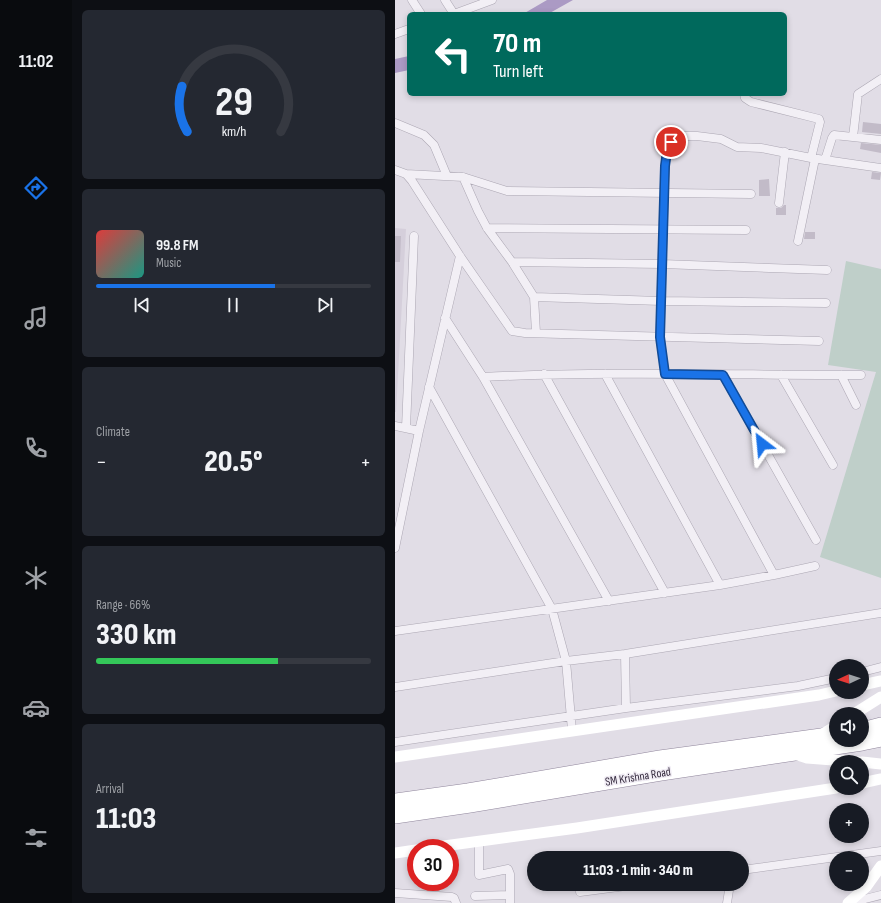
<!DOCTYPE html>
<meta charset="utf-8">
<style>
body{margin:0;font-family:"Sofia Sans Condensed",sans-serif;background:#242831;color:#f1f3f6;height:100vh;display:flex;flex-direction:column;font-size:15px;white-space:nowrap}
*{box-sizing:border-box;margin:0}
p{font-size:13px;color:#9ea1a6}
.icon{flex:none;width:22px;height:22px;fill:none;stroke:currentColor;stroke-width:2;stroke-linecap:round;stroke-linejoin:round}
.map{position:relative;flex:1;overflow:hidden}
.side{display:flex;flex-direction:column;gap:10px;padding:10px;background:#0d0f14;width:323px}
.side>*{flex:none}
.banner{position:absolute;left:12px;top:12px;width:380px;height:84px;border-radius:6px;box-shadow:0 2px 6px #0003;background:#00695c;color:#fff;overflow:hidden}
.needle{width:26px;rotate:266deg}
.fabs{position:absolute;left:434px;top:659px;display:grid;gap:8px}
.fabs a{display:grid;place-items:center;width:40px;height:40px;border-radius:50%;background:#171b24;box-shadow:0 2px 6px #0003;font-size:20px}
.speed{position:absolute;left:12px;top:839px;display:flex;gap:8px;font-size:20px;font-weight:700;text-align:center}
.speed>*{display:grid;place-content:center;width:52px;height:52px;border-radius:50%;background:#171b24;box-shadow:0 2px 6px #0003;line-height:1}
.speed .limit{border:6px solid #d22;background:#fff;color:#111}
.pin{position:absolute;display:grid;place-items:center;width:34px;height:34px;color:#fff;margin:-17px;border:2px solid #fff;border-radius:50%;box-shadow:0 1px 4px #0007}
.me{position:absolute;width:44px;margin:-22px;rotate:331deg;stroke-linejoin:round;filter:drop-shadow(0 0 3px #0008)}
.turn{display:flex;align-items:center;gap:14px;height:84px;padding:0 20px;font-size:18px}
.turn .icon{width:52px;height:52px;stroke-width:2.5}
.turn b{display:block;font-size:28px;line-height:34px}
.big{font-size:30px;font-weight:800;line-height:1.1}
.side .widget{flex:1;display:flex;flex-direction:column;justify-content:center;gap:6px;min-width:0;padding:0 14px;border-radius:6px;background:#242831}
.side .dial{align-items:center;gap:0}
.dial svg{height:104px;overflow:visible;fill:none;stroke:#363941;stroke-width:7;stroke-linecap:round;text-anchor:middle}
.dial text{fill:#f1f3f6;stroke:none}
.song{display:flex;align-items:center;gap:12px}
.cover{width:48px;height:48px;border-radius:6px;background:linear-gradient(135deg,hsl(0 70% 55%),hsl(170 70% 35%))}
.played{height:4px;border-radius:2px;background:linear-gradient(90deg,#1a73e8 65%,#363941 65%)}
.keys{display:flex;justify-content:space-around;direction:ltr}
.heat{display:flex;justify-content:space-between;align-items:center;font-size:22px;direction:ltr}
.charge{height:6px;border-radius:3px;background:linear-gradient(90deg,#34c759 66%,#363941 0)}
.trip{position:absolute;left:132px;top:851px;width:222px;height:40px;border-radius:20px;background:#171b24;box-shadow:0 2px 6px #0003;font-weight:800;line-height:40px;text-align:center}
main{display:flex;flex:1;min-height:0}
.dock{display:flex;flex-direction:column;width:72px;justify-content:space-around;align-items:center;background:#090b0e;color:#9ea1a6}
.dock .icon{width:28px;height:28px}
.dock .current{color:#1a73e8}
.dock b{font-size:18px;color:#f1f3f6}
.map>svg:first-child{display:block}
</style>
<main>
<nav class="dock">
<b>11:02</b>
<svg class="icon current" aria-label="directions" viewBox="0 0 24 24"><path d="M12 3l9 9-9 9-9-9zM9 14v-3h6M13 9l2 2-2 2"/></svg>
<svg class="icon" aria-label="music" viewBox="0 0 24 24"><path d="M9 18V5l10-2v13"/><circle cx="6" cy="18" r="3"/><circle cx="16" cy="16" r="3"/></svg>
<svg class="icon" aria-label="phone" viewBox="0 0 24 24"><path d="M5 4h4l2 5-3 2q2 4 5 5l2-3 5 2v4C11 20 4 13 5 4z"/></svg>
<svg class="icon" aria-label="climate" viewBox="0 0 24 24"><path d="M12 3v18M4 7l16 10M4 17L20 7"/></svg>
<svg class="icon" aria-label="car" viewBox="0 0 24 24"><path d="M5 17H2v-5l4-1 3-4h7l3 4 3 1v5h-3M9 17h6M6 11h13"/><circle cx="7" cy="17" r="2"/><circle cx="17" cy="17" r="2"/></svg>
<svg class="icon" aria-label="filters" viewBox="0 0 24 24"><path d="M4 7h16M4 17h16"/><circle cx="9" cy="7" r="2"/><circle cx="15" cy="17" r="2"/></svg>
</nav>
<section class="side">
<div class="widget dial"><svg viewBox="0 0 100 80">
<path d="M14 69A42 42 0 1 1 86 69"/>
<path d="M14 69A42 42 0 0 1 10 34" stroke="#1a73e8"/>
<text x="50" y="56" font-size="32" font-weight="700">29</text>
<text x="50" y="72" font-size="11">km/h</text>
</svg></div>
<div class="widget">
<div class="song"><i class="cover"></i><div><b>99.8 FM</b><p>Music</p></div></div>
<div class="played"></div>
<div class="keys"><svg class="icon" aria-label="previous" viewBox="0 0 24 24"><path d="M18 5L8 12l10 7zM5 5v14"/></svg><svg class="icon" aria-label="pause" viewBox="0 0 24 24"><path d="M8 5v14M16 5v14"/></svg><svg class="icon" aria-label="next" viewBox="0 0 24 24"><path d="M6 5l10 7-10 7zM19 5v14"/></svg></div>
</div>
<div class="widget"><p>Climate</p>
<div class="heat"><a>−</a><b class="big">20.5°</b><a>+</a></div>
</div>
<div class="widget"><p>Range · 66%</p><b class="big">330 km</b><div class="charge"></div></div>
<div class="widget"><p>Arrival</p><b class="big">11:03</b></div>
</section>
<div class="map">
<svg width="486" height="903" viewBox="0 0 486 903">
<rect width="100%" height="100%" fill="#e1dde6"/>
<!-- built -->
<path fill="#d5cfdb" d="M0 228 11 229 1 412H0Z"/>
<!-- green -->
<path fill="#bfcfc9" d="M451 261 486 269V578L425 557 481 372 433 365Z"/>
<!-- water -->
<path fill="#ab9ac4" d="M152 0H178L153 14H128Z
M14 56V70L0 73V59Z"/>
<!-- building -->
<path fill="#c2bbc8" d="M468 122 486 124V134L467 132Z
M466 143 486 145V153L465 149Z
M477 172 486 173 485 180 476 179Z
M374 179 375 196H364V180Z
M389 205H391V215H381V208H386Z
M410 232H420V239H409Z
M0 236H6L5 262H0Z"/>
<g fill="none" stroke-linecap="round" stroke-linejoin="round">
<!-- street casing -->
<g stroke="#aca7b3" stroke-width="9">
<path id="street" d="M17 0 26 14
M50 0 59 14
M59 14 97 0
M0 34 14 29
M349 94 350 98 356 102 424 119 425 122 416 158
M0 123 29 135 39 145 52 176
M458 137 463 94 486 79
M430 160 437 138 439 135 486 140
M0 170 11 174 17 181 65 256 117 331 130 333 424 341
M11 174 68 177 112 191 356 194
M68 177 83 211 92 228 117 262 139 297 141 333
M384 203 390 152
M92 228 351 230
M403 241 420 159
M117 262 267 264 432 270
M139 297 266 301 431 303
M50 318 88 377 214 601
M149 374 270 593
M210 374 325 585
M328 375 421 540
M386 375 438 465
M446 375 461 405
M88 377C214 371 340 375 466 375
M34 387 157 609 171 661 177 730
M0 426 24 431
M11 428 19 236
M0 548 24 431 65 256
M379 575 270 374 265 337 270 166 272 151 275 142 279 139 287 136H302L326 139 342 147 366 148 416 158 486 168
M0 631 325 585 379 575 420 566
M230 654 231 708
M467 672 486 667
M0 687 171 661 230 654 486 613
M0 742 231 708 403 686 441 678
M84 841V875L113 869 115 874V903
M347 870 486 851
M185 892 246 884
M0 893 57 897 59 898 61 903
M80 896 115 895
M332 903 335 884
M454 903 486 895"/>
</g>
<!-- highway casing -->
<g stroke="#90869c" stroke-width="16">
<path id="highway" d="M467 730 486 725
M0 801 73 791 265 758 441 734
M0 816 75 805 266 773 467 743 486 739"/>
</g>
<!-- street -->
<use href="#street" stroke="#f2eff5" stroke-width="8"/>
<!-- secondary -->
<path stroke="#fff" stroke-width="11" d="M467 685 486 681
M459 714 486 697
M426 735 441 726
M403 755 412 758 464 762
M0 757 424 695 441 691
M467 762 486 764
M467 783 486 779
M34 848 182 828 441 788
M0 853 21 850
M453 903 471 887 486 866"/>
<!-- highway -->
<use href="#highway" stroke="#fff" stroke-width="15"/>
</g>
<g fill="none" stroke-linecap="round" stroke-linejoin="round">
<!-- route casing -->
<g stroke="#114b97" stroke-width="10">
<path id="route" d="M276 142 272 151 270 166 265 337 270 374 328 375 367 444"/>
</g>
<!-- route -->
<use href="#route" stroke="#1a73e8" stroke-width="7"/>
</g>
<g text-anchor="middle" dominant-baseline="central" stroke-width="3" stroke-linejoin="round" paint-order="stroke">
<!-- street labels -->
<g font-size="12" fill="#32283b" stroke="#f0ecf4">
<text transform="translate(243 777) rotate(-9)">SM Krishna Road</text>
</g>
</g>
</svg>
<div class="fabs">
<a><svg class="needle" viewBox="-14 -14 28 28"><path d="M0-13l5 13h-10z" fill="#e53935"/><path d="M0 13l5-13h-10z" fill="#9ea1a6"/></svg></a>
<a><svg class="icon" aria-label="sound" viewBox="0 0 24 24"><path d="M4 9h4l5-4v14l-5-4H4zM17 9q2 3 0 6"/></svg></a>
<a><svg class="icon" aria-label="search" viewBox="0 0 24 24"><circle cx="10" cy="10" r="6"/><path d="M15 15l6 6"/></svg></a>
<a>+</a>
<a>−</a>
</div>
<div class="speed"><div class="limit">30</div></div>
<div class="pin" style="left:276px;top:142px;background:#d93025"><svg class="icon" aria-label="arrive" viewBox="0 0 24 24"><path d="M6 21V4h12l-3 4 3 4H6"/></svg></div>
<svg class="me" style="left:367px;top:444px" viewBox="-20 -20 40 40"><path d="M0-17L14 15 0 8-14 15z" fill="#1a73e8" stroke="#fff" stroke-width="4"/></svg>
<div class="trip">11:03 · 1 min · 340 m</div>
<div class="banner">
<div class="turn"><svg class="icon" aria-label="left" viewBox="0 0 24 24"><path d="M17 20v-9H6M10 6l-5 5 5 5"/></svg><div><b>70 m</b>Turn left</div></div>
</div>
</div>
</main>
